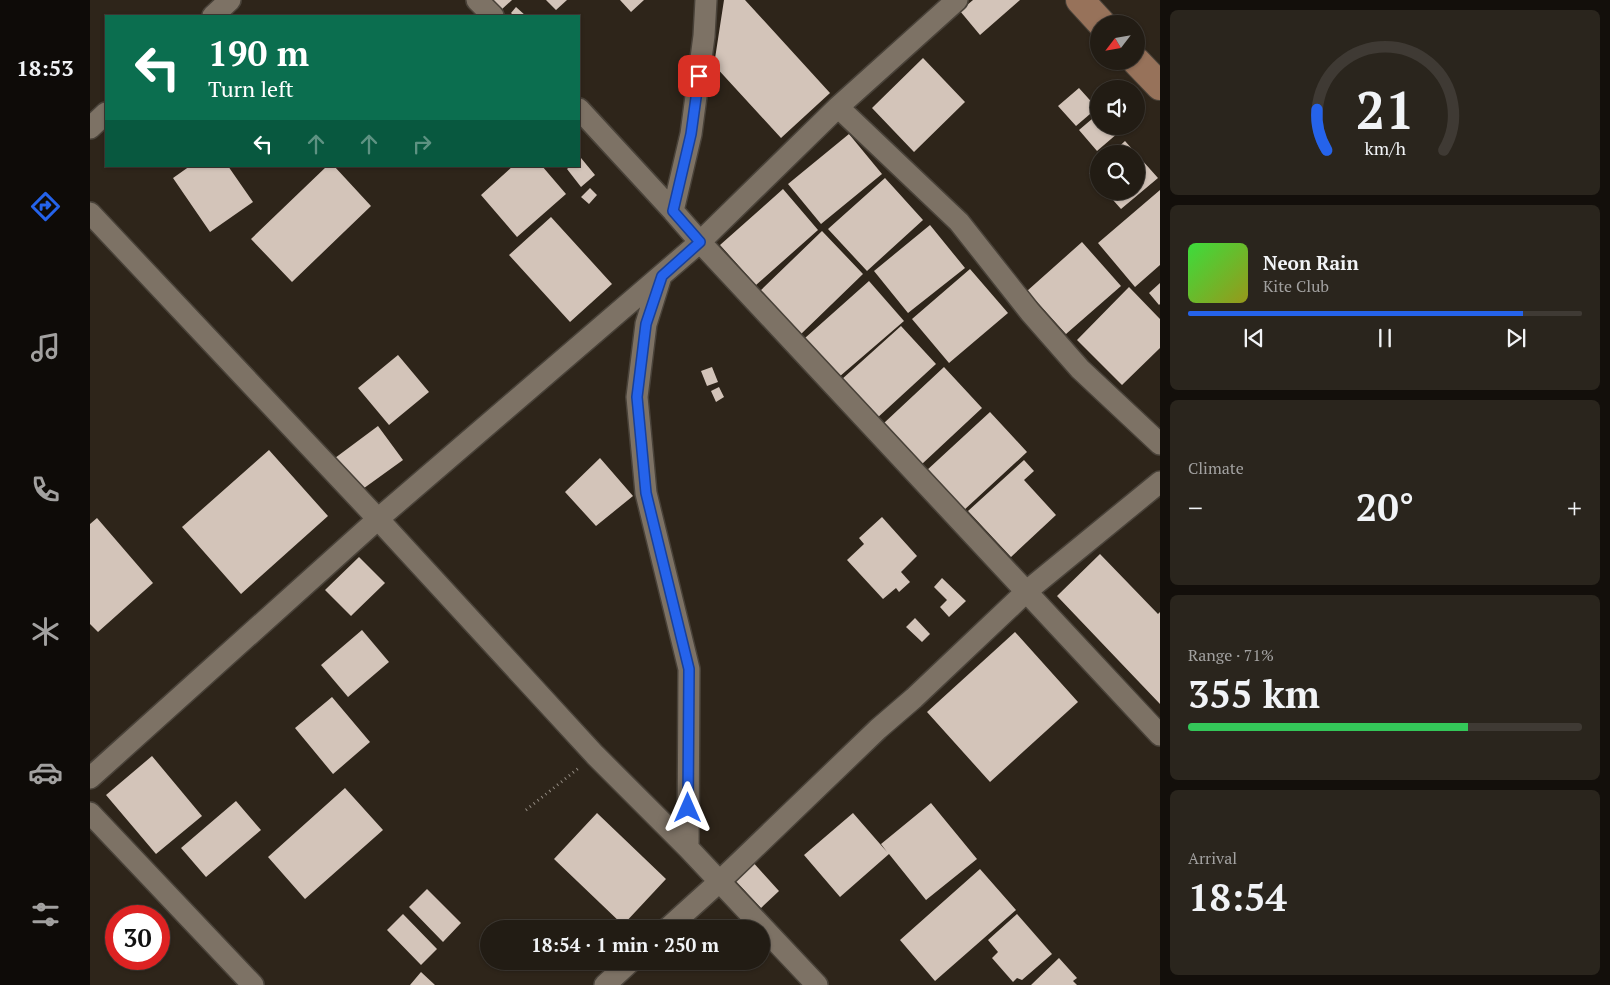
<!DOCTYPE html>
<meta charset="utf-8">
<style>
body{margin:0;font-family:"PT Serif",serif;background:#2a251d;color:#f1f3f6;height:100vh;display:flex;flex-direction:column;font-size:19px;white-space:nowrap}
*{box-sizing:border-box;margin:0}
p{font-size:16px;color:#a2a1a0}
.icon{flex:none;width:28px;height:28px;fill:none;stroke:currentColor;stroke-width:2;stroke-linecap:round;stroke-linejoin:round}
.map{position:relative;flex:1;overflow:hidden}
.drawer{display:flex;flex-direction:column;gap:10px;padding:10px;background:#130f0b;width:450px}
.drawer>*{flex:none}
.hud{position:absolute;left:15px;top:15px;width:475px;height:152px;border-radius:0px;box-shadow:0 1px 4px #0004,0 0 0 1px #3f3a34;background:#0b6e4f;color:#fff;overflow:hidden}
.needle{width:32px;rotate:239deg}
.controls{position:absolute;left:1000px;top:15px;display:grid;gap:10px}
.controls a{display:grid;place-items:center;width:55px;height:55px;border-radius:50%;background:#221c14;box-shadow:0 1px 4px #0004,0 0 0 1px #3f3a34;font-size:25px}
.speed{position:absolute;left:15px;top:905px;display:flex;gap:10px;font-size:25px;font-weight:700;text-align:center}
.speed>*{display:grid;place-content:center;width:65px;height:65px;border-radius:50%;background:#221c14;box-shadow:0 1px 4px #0004,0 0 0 1px #3f3a34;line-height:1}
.speed .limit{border:8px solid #d22;background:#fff;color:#111}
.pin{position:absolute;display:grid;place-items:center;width:42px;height:42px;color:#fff;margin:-21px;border-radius:10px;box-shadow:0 2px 8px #0006}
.me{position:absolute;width:55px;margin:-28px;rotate:0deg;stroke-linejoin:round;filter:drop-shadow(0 0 4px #0008)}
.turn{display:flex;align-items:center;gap:18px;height:105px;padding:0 20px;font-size:22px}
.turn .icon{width:65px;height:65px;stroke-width:2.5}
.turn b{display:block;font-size:35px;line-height:42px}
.lanes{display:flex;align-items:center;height:48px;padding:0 20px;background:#0003;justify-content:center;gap:25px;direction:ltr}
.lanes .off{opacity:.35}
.big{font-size:38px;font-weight:800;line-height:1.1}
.drawer .widget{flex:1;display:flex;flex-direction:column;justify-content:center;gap:8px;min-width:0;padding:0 18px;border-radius:8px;background:#2a251d}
.drawer .dial{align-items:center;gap:0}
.dial svg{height:130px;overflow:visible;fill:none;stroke:#3f3a34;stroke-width:7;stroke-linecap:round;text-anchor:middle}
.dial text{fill:#f1f3f6;stroke:none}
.song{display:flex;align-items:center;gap:15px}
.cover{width:60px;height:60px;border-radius:8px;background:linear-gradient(135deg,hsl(120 70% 55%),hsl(60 70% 35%))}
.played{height:5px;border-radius:2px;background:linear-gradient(90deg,#2563eb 85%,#3f3a34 85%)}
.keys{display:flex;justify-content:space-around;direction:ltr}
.heat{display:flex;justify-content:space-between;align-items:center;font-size:28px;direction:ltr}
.charge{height:8px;border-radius:4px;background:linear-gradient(90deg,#34c759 71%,#3f3a34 0)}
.trip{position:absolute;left:390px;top:920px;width:290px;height:50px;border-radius:25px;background:#221c14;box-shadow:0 1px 4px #0004,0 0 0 1px #3f3a34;font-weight:800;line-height:50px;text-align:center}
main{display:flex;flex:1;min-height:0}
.tab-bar{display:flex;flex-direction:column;width:90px;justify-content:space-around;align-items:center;background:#0e0b08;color:#a2a1a0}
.tab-bar .icon{width:35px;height:35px}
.tab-bar .current{color:#2563eb}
.tab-bar b{font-size:22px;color:#f1f3f6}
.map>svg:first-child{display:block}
</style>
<main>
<nav class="tab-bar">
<b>18:53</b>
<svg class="icon current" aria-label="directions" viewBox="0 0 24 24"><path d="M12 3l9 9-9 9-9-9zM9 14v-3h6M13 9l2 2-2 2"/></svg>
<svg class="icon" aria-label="music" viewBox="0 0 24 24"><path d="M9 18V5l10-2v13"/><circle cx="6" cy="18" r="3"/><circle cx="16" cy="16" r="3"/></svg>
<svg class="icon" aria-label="phone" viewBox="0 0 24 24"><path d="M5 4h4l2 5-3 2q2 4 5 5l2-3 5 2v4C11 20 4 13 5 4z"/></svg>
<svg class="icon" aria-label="climate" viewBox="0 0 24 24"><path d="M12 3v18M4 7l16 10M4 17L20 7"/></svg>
<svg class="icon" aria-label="car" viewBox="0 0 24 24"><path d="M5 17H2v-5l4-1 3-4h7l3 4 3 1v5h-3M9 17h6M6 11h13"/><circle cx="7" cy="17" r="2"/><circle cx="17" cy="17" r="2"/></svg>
<svg class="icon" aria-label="filters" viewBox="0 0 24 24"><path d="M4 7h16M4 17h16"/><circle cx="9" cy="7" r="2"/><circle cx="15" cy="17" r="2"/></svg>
</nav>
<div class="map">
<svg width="1070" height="985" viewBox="0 0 1070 985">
<rect width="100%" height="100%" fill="#2e251a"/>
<!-- building -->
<path fill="#d3c4b9" d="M402 0H422L411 10Z
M456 0H477L466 10Z
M530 0H554L541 12Z
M634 0H655L740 93 691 138 624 65Z
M883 0H930L890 35 870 11Z
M426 7 436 16H424L421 13Z
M833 58 875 102 824 152 782 108Z
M989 88 1007 108 986 126 968 106Z
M1009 113V126H1022L1028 133 1007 151 989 130Z
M759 134 792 174 731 224 698 184Z
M1035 141 1068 178 1031 209 1015 191H1046V154H1021Z
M491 158 505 175 491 187 477 169 480 166H489V160Z
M1009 164V184L999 173Z
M100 166H138L163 202 120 232 83 178Z
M237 166H244L281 206 202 282 161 239Z
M423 166H452L476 194 427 237 391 195Z
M795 178 833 220 777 271 738 229Z
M500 188 507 195 499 204 491 197Z
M693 189 728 230 666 285 630 245Z
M1070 190V265L1045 287 1008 243Z
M461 217 522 284 480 322 419 255Z
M840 225 875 268 818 313 784 271Z
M732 231 773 274 711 334 670 291Z
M992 242 1031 286 976 334 937 291Z
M880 269 918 313 859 363 822 319Z
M779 281 814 321 749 377 715 338Z
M1070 283V304L1069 305 1059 293Z
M1039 287 1070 319V348L1032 385 987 340Z
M811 326 846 364 786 419 751 380Z
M308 355 339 392 299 425 268 388Z
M622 367 628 382 617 386 611 371Z
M854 367 892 408 832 464 794 423Z
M629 387 634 397 626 402 621 391Z
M900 412 937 452 873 511 836 471Z
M288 426 313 460 270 491 245 458Z
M179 450 238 516 151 594 92 527Z
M510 458 543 496 506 526 475 492Z
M934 460 944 471 934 480 966 515 921 557 878 511Z
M792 517 827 556 811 572 820 582 809 592 806 588 793 599 757 560 774 544 769 538Z
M7 518 63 583 8 632 0 624V524Z
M1010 554 1068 614 1070 612V704L967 596Z
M269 557 295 583 261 616 235 590Z
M852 578 876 601 859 617 850 607 857 600 844 587Z
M825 618 840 634 832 642 816 627Z
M272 630 299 662 258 697 231 665Z
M925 632 988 702 900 782 837 712Z
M242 697 280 742 243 774 205 728Z
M62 756 112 816 66 854 16 795Z
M255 788 293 830 215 899 178 857Z
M146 801 171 830 116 877 91 848Z
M841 803 887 859 836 900 799 854 750 897 714 855 763 813 797 852 791 844Z
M507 813 576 879 533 925 464 859Z
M661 860 689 891 671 908 642 877Z
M890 869 926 910 845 981 810 940Z
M337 889 371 923 353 942 319 907Z
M313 914 347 949 331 965 297 930Z
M927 914 962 954 932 980 927 978 923 982 902 958 908 952 898 940Z
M969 958 987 978 983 981 987 985H941Z
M331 972 345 985H320Z"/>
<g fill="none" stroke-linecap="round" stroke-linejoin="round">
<!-- street casing -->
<g stroke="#494239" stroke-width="24">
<path id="street" d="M387 0 403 16
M123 16 140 0
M748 107 869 222 940 312 990 369 1070 444
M489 109 583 211 610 242 1070 735
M0 128 16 113
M583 211 601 134 614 36 616 0
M0 213 288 519 505 755 598 848 727 985
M571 276 556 324 547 397 556 493 599 669 598 848
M0 778 288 519 610 242 748 107 867 0
M0 813 163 985
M577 929 629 882 788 729 824 698 937 591 1070 482
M515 985 541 961"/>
</g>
<!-- secondary casing -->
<g stroke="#494239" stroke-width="30">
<path id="secondary" d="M990 0 1012 24
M1046 61 1070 86"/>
</g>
<!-- path -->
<path stroke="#948c83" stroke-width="3" stroke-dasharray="1 4" stroke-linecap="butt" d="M436 810 490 767"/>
<!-- street -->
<use href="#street" stroke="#7d7265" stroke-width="21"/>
<!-- secondary -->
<use href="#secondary" stroke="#97725a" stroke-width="28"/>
</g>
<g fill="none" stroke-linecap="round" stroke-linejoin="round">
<!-- route casing -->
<g stroke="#184099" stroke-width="12">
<path id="route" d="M598 808 599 669 556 493 547 397 556 324 572 276 610 242 583 211 601 134 609 76"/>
</g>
<!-- route -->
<use href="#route" stroke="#2563eb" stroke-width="9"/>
</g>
</svg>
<div class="controls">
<a><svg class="needle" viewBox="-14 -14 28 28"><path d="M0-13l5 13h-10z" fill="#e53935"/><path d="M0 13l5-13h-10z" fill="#a2a1a0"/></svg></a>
<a><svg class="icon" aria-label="sound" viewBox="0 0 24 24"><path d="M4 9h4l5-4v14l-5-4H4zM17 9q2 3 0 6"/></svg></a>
<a><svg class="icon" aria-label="search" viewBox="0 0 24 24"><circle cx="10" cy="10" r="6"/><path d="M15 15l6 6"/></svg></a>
</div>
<div class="speed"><div class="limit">30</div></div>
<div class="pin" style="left:609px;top:76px;background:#d93025"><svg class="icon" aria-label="arrive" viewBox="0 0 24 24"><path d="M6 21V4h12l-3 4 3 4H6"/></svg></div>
<svg class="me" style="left:598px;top:808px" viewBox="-20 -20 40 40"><path d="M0-17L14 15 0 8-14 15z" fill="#2563eb" stroke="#fff" stroke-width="4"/></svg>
<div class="trip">18:54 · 1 min · 250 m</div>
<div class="hud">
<div class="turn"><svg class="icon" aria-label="left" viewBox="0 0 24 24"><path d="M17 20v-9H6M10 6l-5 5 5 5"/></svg><div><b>190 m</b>Turn left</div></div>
<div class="lanes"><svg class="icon" aria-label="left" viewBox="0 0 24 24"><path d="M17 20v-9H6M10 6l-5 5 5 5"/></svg><svg class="icon off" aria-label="ahead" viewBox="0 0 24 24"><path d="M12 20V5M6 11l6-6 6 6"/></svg><svg class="icon off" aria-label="ahead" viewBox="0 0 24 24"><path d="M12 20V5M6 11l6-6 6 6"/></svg><svg class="icon off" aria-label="right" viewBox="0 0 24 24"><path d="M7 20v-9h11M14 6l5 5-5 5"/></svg></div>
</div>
</div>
<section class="drawer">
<div class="widget dial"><svg viewBox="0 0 100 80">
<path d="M14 69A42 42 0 1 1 86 69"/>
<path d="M14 69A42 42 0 0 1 8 44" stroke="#2563eb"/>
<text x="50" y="56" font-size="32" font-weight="700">21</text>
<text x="50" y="72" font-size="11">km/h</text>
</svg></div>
<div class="widget">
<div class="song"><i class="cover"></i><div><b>Neon Rain</b><p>Kite Club</p></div></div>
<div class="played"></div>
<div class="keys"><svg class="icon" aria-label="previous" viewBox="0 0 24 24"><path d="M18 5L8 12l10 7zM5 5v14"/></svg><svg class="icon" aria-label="pause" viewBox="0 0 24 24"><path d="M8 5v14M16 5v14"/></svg><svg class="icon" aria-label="next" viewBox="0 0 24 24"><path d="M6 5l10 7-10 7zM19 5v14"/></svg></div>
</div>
<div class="widget"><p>Climate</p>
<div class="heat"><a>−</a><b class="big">20°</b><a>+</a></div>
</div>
<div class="widget"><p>Range · 71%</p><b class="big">355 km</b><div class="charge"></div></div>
<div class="widget"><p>Arrival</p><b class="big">18:54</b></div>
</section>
</main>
